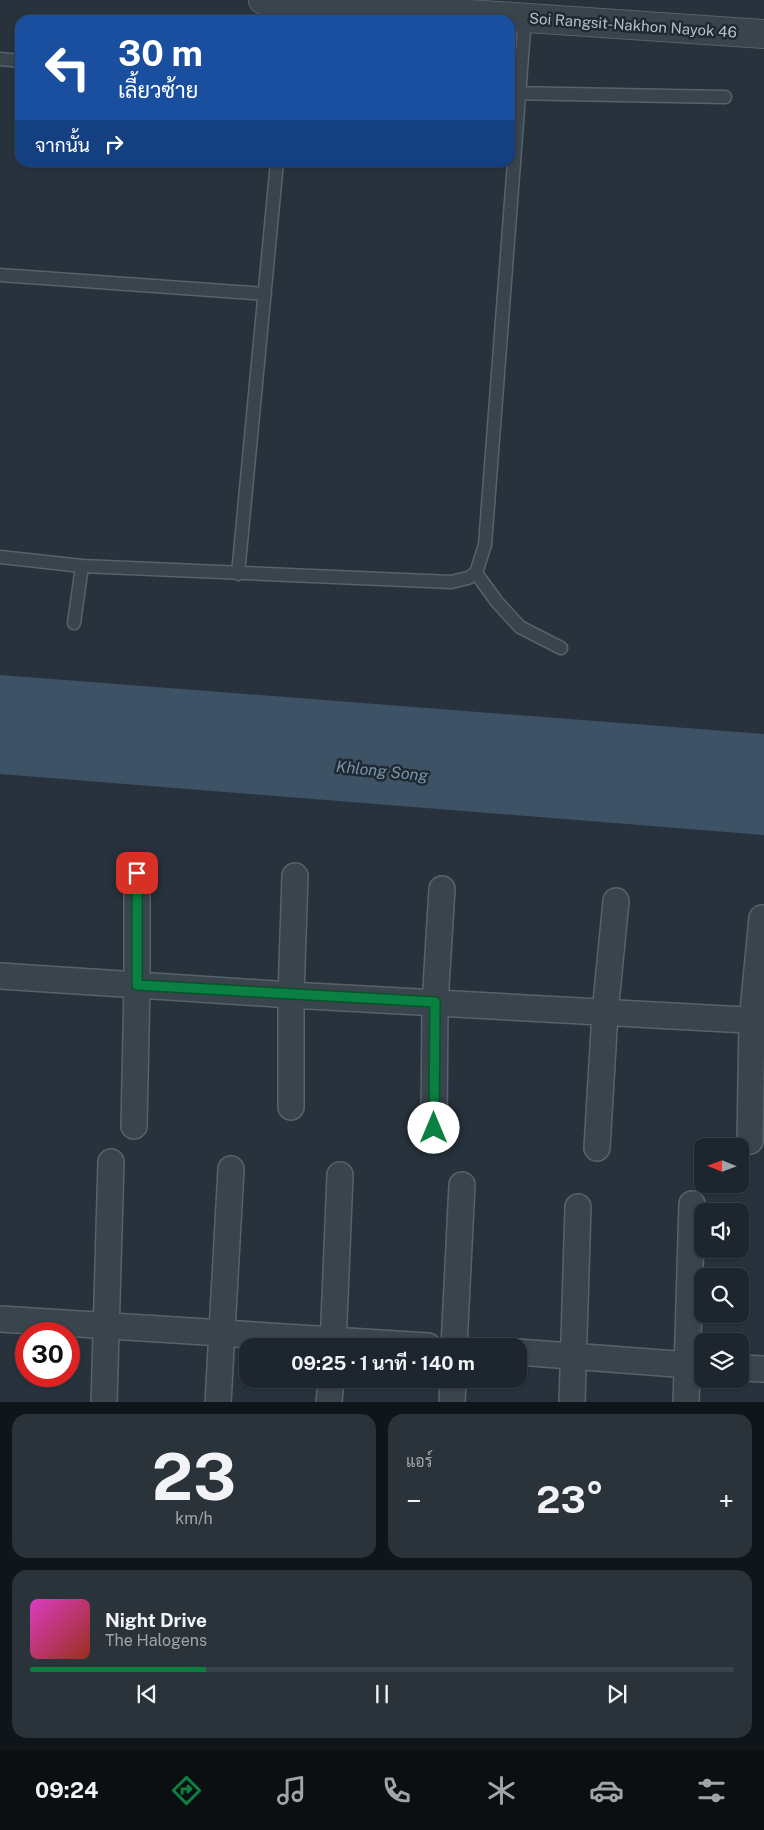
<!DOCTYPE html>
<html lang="th">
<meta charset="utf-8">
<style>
body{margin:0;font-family:"Public Sans",Sarabun,sans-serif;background:#2a323a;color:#f1f3f6;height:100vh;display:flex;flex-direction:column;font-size:19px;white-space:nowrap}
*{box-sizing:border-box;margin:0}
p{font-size:16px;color:#a0a5aa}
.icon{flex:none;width:28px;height:28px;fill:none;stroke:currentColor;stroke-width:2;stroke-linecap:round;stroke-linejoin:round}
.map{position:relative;height:1402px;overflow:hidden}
.drawer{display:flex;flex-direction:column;gap:12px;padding:12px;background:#101519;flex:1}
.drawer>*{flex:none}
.guide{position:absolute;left:15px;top:15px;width:500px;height:152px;border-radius:15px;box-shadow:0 1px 4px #0004,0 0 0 1px #3b434a;background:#1a4fa0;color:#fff;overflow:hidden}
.needle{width:32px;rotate:271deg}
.buttons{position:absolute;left:694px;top:1138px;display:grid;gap:10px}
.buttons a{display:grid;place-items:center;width:55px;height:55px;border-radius:10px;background:#1d262e;box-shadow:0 1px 4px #0004,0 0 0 1px #3b434a;font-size:25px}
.speed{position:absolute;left:15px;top:1322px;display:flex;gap:10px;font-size:25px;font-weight:700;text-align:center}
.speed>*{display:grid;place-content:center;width:65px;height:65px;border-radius:50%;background:#1d262e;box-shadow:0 1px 4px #0004,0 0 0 1px #3b434a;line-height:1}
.speed .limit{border:8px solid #d22;background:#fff;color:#111}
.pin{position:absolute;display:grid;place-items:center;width:42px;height:42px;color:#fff;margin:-21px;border-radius:10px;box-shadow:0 2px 8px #0006}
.me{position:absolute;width:55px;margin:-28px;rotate:0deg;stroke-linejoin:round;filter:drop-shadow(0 0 4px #0008)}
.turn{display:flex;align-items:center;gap:18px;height:105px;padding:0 20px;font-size:22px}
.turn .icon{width:65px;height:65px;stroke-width:2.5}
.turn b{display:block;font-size:35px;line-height:42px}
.then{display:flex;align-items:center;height:48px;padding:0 20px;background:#0003;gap:10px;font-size:19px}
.big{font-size:38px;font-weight:700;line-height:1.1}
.drawer .widget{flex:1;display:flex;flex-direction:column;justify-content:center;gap:8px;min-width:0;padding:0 18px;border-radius:15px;background:#2a323a}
.drawer .dial{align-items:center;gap:0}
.dial b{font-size:65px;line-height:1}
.song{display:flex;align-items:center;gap:15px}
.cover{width:60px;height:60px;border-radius:8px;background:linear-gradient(135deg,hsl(310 70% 55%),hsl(10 70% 35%))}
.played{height:5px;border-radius:2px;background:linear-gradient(90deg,#0b8043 25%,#3b434a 25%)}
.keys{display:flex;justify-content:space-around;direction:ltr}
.heat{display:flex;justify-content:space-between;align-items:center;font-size:28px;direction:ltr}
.drawer .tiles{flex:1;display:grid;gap:12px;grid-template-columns:1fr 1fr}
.widget:last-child{grid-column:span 2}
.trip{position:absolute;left:239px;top:1338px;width:288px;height:50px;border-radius:15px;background:#1d262e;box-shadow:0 1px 4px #0004,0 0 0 1px #3b434a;font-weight:700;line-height:50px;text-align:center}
.menu{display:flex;height:80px;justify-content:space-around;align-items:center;background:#0c0f12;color:#a0a5aa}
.menu .icon{width:35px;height:35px}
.menu .active{color:#0b8043}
.menu b{font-size:22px;color:#f1f3f6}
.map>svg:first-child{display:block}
</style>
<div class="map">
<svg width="764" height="1403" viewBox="0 0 764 1403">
<rect width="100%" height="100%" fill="#27323d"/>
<!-- water -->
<path fill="#3d5264" d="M0 675 764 734V835L0 774Z"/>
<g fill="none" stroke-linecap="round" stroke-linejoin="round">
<!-- service casing -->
<g stroke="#58626b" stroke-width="15">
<path id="service" d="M0 59 20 61
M510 93 725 97
M0 275 265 294
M0 557 82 566 451 582 468 578 476 573 485 545 525 17
M476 573 497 602 520 627 561 648
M238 574 277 162
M74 623 82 566"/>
</g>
<!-- minor casing -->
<g stroke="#58626b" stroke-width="28">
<path id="minor" d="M0 976 291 995 764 1021
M291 1107V995L295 876
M134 1126 137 985V873
M434 1128 435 1003 442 889
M750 1141 752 1021 762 918
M597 1148 605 1013 616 901
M0 1319 428 1346
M333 1346 340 1175
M454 1346 462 1185
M518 1352 702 1366
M740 1368 764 1369
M104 1403 111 1162
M218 1403 231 1169
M329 1403 331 1379
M452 1403 453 1379
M572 1403 578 1207
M686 1403 692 1204"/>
</g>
<!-- tertiary casing -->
<g stroke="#58626b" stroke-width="30">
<path id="tertiary" d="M263 0 764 34"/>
</g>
<!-- service -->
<use href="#service" stroke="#3a444d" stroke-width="12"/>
<!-- minor -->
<use href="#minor" stroke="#3a444d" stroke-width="25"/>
<!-- tertiary -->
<use href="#tertiary" stroke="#3a444d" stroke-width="28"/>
</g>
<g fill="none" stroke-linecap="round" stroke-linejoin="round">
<!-- route casing -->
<g stroke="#07532c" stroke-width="12">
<path id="route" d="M137 873V985L435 1002 434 1128"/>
</g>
<!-- route -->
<use href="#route" stroke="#0b8043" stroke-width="9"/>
</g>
<g text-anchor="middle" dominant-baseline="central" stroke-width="5" stroke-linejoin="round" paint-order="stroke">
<!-- street labels -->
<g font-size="15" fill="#b6bfc8" stroke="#1f2932">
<text transform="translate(633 25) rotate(4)">Soi Rangsit-Nakhon Nayok 46</text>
</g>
<!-- water labels -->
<g font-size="16" font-style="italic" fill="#7993a9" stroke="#1f2932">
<text transform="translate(382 771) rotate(6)">Khlong Song</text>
</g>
</g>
</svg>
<div class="buttons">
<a><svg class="needle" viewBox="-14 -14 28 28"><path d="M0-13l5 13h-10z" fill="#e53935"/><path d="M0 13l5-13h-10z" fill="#a0a5aa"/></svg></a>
<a><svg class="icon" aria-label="sound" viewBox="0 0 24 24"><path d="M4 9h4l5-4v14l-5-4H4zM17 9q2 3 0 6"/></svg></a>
<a><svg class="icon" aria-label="search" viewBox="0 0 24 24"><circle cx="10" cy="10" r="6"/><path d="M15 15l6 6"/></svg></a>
<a><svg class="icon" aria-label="layers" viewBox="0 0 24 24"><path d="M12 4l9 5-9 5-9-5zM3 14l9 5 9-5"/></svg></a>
</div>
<div class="speed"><div class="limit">30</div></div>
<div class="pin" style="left:137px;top:873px;background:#d93025"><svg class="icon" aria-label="arrive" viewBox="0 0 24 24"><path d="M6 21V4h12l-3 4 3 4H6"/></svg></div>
<svg class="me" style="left:434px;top:1128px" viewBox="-20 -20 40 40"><circle r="19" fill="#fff"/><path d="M0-13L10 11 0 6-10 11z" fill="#0b8043"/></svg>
<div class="trip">09:25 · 1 นาที · 140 m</div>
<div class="guide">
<div class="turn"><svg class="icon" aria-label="left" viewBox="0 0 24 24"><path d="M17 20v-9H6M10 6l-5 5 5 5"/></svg><div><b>30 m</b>เลี้ยวซ้าย</div></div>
<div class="then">จากนั้น<svg class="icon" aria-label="right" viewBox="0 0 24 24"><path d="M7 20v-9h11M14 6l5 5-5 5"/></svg></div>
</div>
</div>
<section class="drawer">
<div class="tiles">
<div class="widget dial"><b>23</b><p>km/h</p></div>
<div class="widget"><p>แอร์</p>
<div class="heat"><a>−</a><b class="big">23°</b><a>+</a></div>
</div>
<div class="widget">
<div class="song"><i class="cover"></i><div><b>Night Drive</b><p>The Halogens</p></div></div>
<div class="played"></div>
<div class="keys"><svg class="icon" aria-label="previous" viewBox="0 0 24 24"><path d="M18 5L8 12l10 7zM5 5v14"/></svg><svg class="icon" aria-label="pause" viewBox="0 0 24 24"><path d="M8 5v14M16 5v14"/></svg><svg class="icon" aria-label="next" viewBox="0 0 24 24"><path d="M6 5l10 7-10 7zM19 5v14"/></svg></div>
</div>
</div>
</section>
<nav class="menu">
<b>09:24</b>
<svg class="icon active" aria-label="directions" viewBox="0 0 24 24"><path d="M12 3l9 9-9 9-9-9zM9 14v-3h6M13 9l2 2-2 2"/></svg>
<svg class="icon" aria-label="music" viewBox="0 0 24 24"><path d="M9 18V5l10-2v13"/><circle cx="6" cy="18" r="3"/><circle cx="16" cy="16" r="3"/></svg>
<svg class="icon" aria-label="phone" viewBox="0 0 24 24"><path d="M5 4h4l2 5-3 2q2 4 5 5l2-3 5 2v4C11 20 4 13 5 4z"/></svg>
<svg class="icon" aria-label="climate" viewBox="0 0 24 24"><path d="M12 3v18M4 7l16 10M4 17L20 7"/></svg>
<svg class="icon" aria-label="car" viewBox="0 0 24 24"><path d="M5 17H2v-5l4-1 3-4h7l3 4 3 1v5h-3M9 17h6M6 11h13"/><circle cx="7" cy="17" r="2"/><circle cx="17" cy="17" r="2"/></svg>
<svg class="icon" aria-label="filters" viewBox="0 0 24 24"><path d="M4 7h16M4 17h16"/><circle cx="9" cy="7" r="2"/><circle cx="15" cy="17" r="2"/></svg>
</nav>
